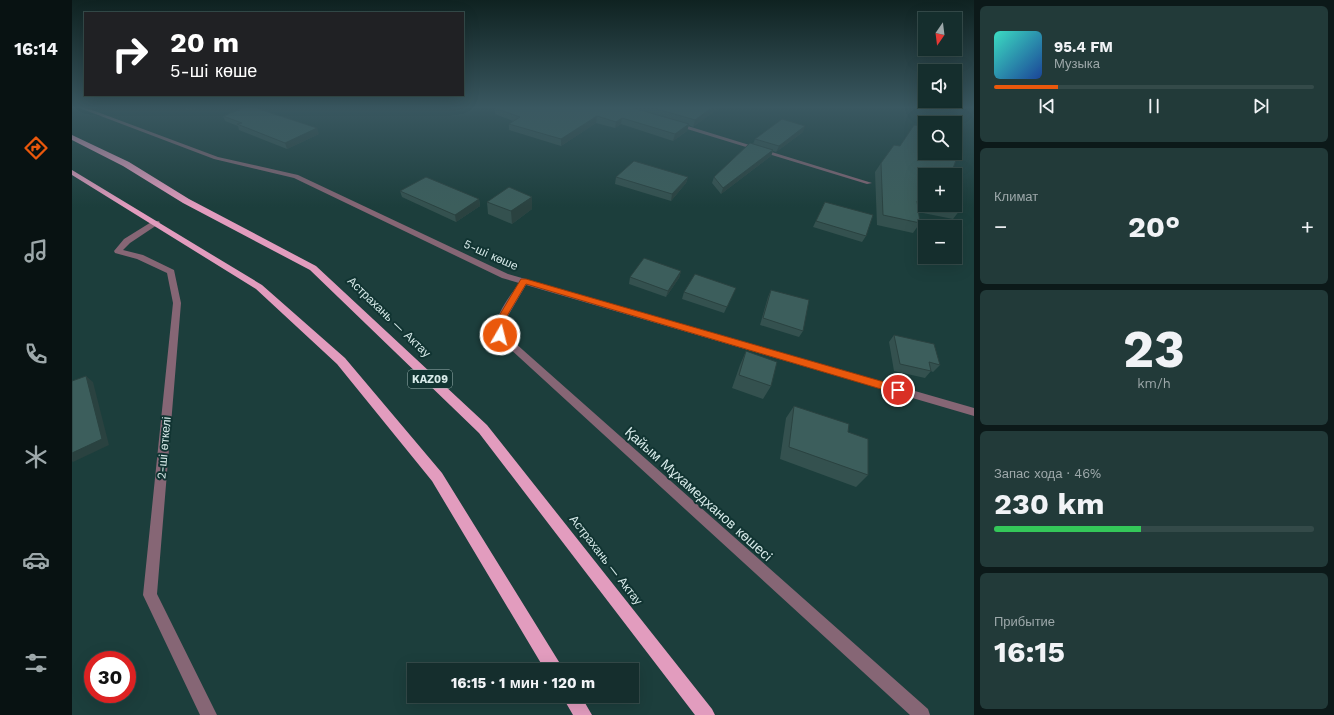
<!DOCTYPE html>
<html lang="ru">
<meta charset="utf-8">
<style>
body{margin:0;font-family:"Work Sans",sans-serif;background:#223a39;color:#f1f3f6;height:100vh;display:flex;flex-direction:column;font-size:15px;white-space:nowrap}
*{box-sizing:border-box;margin:0}
p{font-size:13px;color:#9da8aa}
.icon{flex:none;width:22px;height:22px;fill:none;stroke:currentColor;stroke-width:2;stroke-linecap:round;stroke-linejoin:round}
.map{position:relative;flex:1;overflow:hidden}
.side{display:flex;flex-direction:column;gap:6px;padding:6px;background:#0c1919;width:360px}
.side>*{flex:none}
.top-card{position:absolute;left:12px;top:12px;width:380px;height:84px;border-radius:0px;box-shadow:0 4px 16px #0002,0 0 0 1px #344a49;background:#202124;color:#fff;overflow:hidden}
.needle{width:26px;rotate:194deg}
.buttons{position:absolute;left:846px;top:12px;display:grid;gap:8px}
.buttons a{display:grid;place-items:center;width:44px;height:44px;border-radius:0px;background:#152e2d;box-shadow:0 4px 16px #0002,0 0 0 1px #344a49;font-size:20px}
.speed{position:absolute;left:12px;top:651px;display:flex;gap:8px;font-size:20px;font-weight:700;text-align:center}
.speed>*{display:grid;place-content:center;width:52px;height:52px;border-radius:50%;background:#152e2d;box-shadow:0 4px 16px #0002,0 0 0 1px #344a49;line-height:1}
.speed .limit{border:6px solid #d22;background:#fff;color:#111}
.pin{position:absolute;display:grid;place-items:center;width:34px;height:34px;color:#fff;margin:-17px;border:2px solid #fff;border-radius:50%;box-shadow:0 1px 4px #0007}
.me{position:absolute;width:44px;margin:-22px;rotate:8deg;stroke-linejoin:round;filter:drop-shadow(0 0 3px #0008)}
.turn{display:flex;align-items:center;gap:14px;height:84px;padding:0 20px;font-size:18px}
.turn .icon{width:52px;height:52px;stroke-width:2.5}
.turn b{display:block;font-size:28px;line-height:34px}
.big{font-size:30px;font-weight:700;line-height:1.1}
.side .widget{flex:1;display:flex;flex-direction:column;justify-content:center;gap:6px;min-width:0;padding:0 14px;border-radius:6px;background:#223a39}
.side .dial{align-items:center;gap:0}
.dial b{font-size:52px;line-height:1}
.song{display:flex;align-items:center;gap:12px}
.cover{width:48px;height:48px;border-radius:6px;background:linear-gradient(135deg,hsl(170 70% 55%),hsl(220 70% 35%))}
.played{height:4px;border-radius:2px;background:linear-gradient(90deg,#ea580c 20%,#344a49 20%)}
.keys{display:flex;justify-content:space-around;direction:ltr}
.heat{display:flex;justify-content:space-between;align-items:center;font-size:22px;direction:ltr}
.charge{height:6px;border-radius:3px;background:linear-gradient(90deg,#34c759 46%,#344a49 0)}
.trip{position:absolute;left:335px;top:663px;width:232px;height:40px;border-radius:0px;background:#152e2d;box-shadow:0 4px 16px #0002,0 0 0 1px #344a49;font-weight:700;line-height:40px;text-align:center}
main{display:flex;flex:1;min-height:0}
.menu{display:flex;flex-direction:column;width:72px;justify-content:space-around;align-items:center;background:#081212;color:#9da8aa}
.menu .icon{width:28px;height:28px}
.menu .selected{color:#ea580c}
.menu b{font-size:18px;color:#f1f3f6}
.map>svg:first-child{display:block}
</style>
<main>
<nav class="menu">
<b>16:14</b>
<svg class="icon selected" aria-label="directions" viewBox="0 0 24 24"><path d="M12 3l9 9-9 9-9-9zM9 14v-3h6M13 9l2 2-2 2"/></svg>
<svg class="icon" aria-label="music" viewBox="0 0 24 24"><path d="M9 18V5l10-2v13"/><circle cx="6" cy="18" r="3"/><circle cx="16" cy="16" r="3"/></svg>
<svg class="icon" aria-label="phone" viewBox="0 0 24 24"><path d="M5 4h4l2 5-3 2q2 4 5 5l2-3 5 2v4C11 20 4 13 5 4z"/></svg>
<svg class="icon" aria-label="climate" viewBox="0 0 24 24"><path d="M12 3v18M4 7l16 10M4 17L20 7"/></svg>
<svg class="icon" aria-label="car" viewBox="0 0 24 24"><path d="M5 17H2v-5l4-1 3-4h7l3 4 3 1v5h-3M9 17h6M6 11h13"/><circle cx="7" cy="17" r="2"/><circle cx="17" cy="17" r="2"/></svg>
<svg class="icon" aria-label="filters" viewBox="0 0 24 24"><path d="M4 7h16M4 17h16"/><circle cx="9" cy="7" r="2"/><circle cx="15" cy="17" r="2"/></svg>
</nav>
<div class="map">
<svg width="902" height="715" viewBox="0 0 902 715">
<rect width="100%" height="100%" fill="#1c3e3c"/>
<g fill="none" stroke-linecap="round" stroke-linejoin="round">
<!-- minor -->
<path fill="#866675" fill-rule="evenodd" d="M5 107H12L146 157 226 175 436 274 902 408V416L454 285 433 321V334L856 709 858 715H838L425 337C417 322 438 296 447 283L430 278 222 178 142 159Z
M602 123H606L800 183 795 184 602 125Z
M81 221H87L88 223 58 243 51 250 71 255 102 270 109 303 85 594 145 715H128L71 595 101 303 95 273 65 259 43 253 42 251 52 239Z"/>
<!-- trunk -->
<path fill="#e29cbe" fill-rule="evenodd" d="M0 135 57 162 117 199 244 266 415 425 640 709 643 715H623L407 433 238 270 111 203 51 166 0 140Z
M0 170 190 285 273 358 370 473 492 670H473L360 481 265 364 184 289 0 175Z
M490 696H509L520 715H501Z"/>
</g>
<!-- wall -->
<path fill="#34514f" d="M108 107H127L117 110Z
M425 107H648L621 127 617 125 615 131 601 141 549 124 543 128 524 123 489 146 437 130V124L441 121 423 114 422 108Z
M151 116 247 134 215 149 167 130 166 126 153 121Z
M731 132 704 152 701 151 699 156 649 194 640 183 642 177 681 144 683 139Z
M809 163 853 175V205H883L888 210 881 219 846 212 848 223 841 233 805 225 803 172Z
M544 177H616L614 183 599 201 543 184Z
M328 191 407 199 408 206 384 222 330 197Z
M415 202 460 209 440 224 416 214Z
M753 202 794 236 790 242 741 227Z
M609 271 607 278 594 297 557 284 558 277Z
M699 290 731 331 727 337 688 325 696 297Z
M612 292 661 294 652 313 610 299Z
M822 335 868 365 861 372 859 371 853 378 822 371 817 342Z
M674 351 699 386 691 399 660 388 668 365Z
M722 406 776 432 796 475 784 487 708 459 714 418Z"/>
<!-- shaded-wall -->
<path fill="#2a4240" d="M115 107H127L117 110Z
M641 107H648L621 127 623 120Z
M525 116 524 123 489 146V139Z
M550 118 549 124 543 128 544 122Z
M617 124 615 131 601 141 603 134Z
M733 126 731 132 704 152 707 146Z
M245 128 247 134 215 149 213 143Z
M701 150 699 156 649 194 651 188Z
M616 177 614 183 599 201 600 194Z
M460 197V209L440 224 439 211Z
M407 199 408 206 384 222 383 215Z
M609 271 607 278 594 297 596 291Z
M14 376 21 382 37 445 1 462 0 461V453Z"/>
<!-- building -->
<path fill="#3c5e5c" stroke="#2a4240" d="M174 107H181L245 128 213 143 165 124 170 123 151 116Z
M425 107H558L617 124 603 134 550 118 544 122 525 116 489 139 437 124 448 117 422 108Z
M578 107H641L623 120Z
M710 119 733 126 707 146 683 139Z
M842 125 853 127V153H858L884 160 879 174V175H853V203L845 201 848 223 811 215 809 163 822 145 828 146Z
M678 143 701 150 651 188 642 177Z
M562 161 616 177 600 194 544 177Z
M354 177 407 199 383 215 328 191Z
M437 187 460 197 439 211 415 202Z
M883 191 888 210 864 205H883Z
M753 202 801 215 794 236 744 221Z
M572 258 609 271 596 291 558 277Z
M623 274 664 288 655 307 612 292Z
M699 290 737 300 731 331 691 318Z
M822 335 862 344 868 365 857 362 859 371 828 364Z
M674 351 705 362 699 386 667 375Z
M14 376 30 439 0 453V381Z
M722 406 777 424 776 432 796 439V475L717 447Z"/>
<!-- sky -->
<linearGradient id="sky" x2="0" y2="1"><stop stop-color="#0f2221"/><stop offset="0.52" stop-color="#3a5861"/><stop offset="1" stop-color="#3a5861" stop-opacity="0"/></linearGradient>
<rect width="902" height="207" fill="url(#sky)"/>
<!-- route -->
<path fill="#ea580c" stroke="#983908" d="M449 279H454L826 386 829 387 831 390 829 392 826 394 454 284 432 321 433 335 428 339 425 338 424 321Z"/>
<g text-anchor="middle" dominant-baseline="central" stroke-width="4" stroke-linejoin="round" paint-order="stroke">
<!-- shield labels -->
<rect fill="#113432" stroke="#9cb3b2" stroke-width="1" x="336" y="370" width="44" height="18" rx="3"/>
<g font-size="11" font-weight="bold" fill="#d7eae9">
<text x="358" y="379">KAZ09</text>
</g>
<!-- street labels -->
<g font-size="12" fill="#d7eae9" stroke="#113432">
<text transform="translate(419 255) rotate(24)">5-шi көше</text>
<text transform="translate(317 317) rotate(44)">Астрахань — Актау</text>
<text transform="translate(92 448) rotate(-85)">2-ші өткелі</text>
<text transform="translate(534 560) rotate(52)">Астрахань — Актау</text>
</g>
<!-- near-street labels -->
<g font-size="14" fill="#d7eae9" stroke="#113432">
<text transform="translate(627 494) rotate(42)">Қайым Мұхамедханов көшесi</text>
</g>
</g>
</svg>
<div class="buttons">
<a><svg class="needle" viewBox="-14 -14 28 28"><path d="M0-13l5 13h-10z" fill="#e53935"/><path d="M0 13l5-13h-10z" fill="#9da8aa"/></svg></a>
<a><svg class="icon" aria-label="sound" viewBox="0 0 24 24"><path d="M4 9h4l5-4v14l-5-4H4zM17 9q2 3 0 6"/></svg></a>
<a><svg class="icon" aria-label="search" viewBox="0 0 24 24"><circle cx="10" cy="10" r="6"/><path d="M15 15l6 6"/></svg></a>
<a>+</a>
<a>−</a>
</div>
<div class="speed"><div class="limit">30</div></div>
<div class="pin" style="left:826px;top:390px;background:#d93025"><svg class="icon" aria-label="arrive" viewBox="0 0 24 24"><path d="M6 21V4h12l-3 4 3 4H6"/></svg></div>
<svg class="me" style="left:428px;top:335px" viewBox="-20 -20 40 40"><circle r="17" fill="#ea580c" stroke="#fff" stroke-width="3"/><path d="M0-11L8 9 0 5-8 9z" fill="#fff"/></svg>
<div class="trip">16:15 · 1 мин · 120 m</div>
<div class="top-card">
<div class="turn"><svg class="icon" aria-label="right" viewBox="0 0 24 24"><path d="M7 20v-9h11M14 6l5 5-5 5"/></svg><div><b>20 m</b>5-шi көше</div></div>
</div>
</div>
<section class="side">
<div class="widget">
<div class="song"><i class="cover"></i><div><b>95.4 FM</b><p>Музыка</p></div></div>
<div class="played"></div>
<div class="keys"><svg class="icon" aria-label="previous" viewBox="0 0 24 24"><path d="M18 5L8 12l10 7zM5 5v14"/></svg><svg class="icon" aria-label="pause" viewBox="0 0 24 24"><path d="M8 5v14M16 5v14"/></svg><svg class="icon" aria-label="next" viewBox="0 0 24 24"><path d="M6 5l10 7-10 7zM19 5v14"/></svg></div>
</div>
<div class="widget"><p>Климат</p>
<div class="heat"><a>−</a><b class="big">20°</b><a>+</a></div>
</div>
<div class="widget dial"><b>23</b><p>km/h</p></div>
<div class="widget"><p>Запас хода · 46%</p><b class="big">230 km</b><div class="charge"></div></div>
<div class="widget"><p>Прибытие</p><b class="big">16:15</b></div>
</section>
</main>
